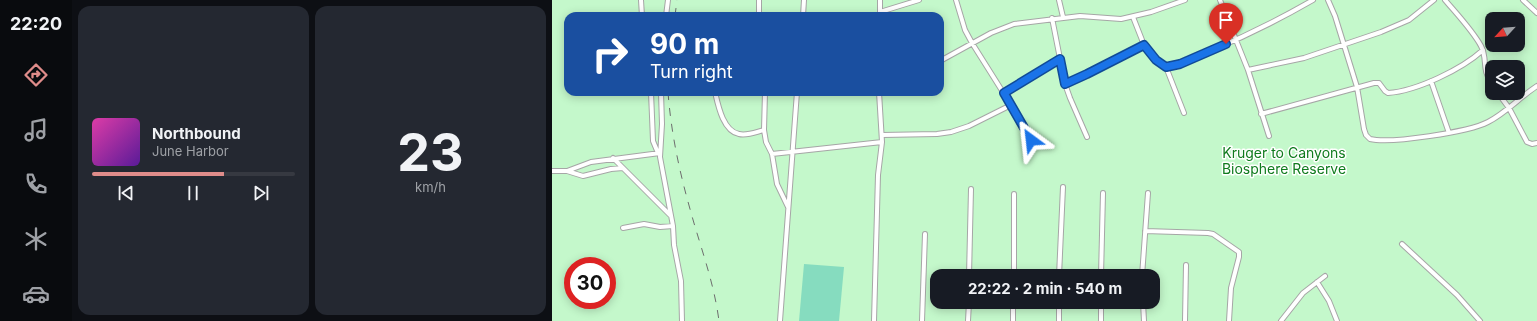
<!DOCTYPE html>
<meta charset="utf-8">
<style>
body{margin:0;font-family:Inter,sans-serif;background:#242831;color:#f1f3f6;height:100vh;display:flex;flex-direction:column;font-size:15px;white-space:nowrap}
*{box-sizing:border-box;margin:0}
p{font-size:13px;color:#9ea1a6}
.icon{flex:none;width:22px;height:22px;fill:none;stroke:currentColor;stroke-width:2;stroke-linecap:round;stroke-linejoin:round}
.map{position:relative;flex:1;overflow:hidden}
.panel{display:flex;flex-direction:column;gap:6px;padding:6px;background:#0d0f14;width:480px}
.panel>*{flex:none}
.guide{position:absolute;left:12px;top:12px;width:380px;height:84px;border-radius:12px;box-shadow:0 2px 10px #0003;background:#1a4fa0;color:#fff;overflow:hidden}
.needle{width:26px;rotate:244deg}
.buttons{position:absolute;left:933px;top:12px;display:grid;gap:8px}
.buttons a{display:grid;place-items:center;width:40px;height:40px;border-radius:8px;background:#171b24;box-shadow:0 2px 10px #0003;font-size:20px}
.speed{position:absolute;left:12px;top:257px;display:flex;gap:8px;font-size:20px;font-weight:700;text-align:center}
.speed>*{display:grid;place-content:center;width:52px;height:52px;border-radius:50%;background:#171b24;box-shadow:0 2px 10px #0003;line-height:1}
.speed .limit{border:6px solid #d22;background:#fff;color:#111}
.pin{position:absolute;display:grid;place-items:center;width:34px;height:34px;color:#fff;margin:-41px -17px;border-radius:50% 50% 50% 0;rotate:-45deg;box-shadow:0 0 4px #0007}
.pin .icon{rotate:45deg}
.me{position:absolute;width:44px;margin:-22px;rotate:330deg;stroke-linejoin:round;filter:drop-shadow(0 0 3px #0008)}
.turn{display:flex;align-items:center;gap:14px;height:84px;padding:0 20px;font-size:18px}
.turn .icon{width:52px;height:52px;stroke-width:2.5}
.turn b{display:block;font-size:28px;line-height:34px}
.panel .card{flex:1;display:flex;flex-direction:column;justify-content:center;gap:6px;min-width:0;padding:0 14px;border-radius:12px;background:#242831}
.panel .dial{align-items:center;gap:0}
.dial b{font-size:52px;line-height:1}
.song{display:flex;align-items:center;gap:12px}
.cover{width:48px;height:48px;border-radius:6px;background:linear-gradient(135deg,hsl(320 70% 55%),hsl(270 70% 35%))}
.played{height:4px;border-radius:2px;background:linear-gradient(90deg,#df8c8a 65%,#363941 65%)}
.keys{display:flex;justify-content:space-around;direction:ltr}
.panel .tiles{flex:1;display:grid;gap:6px;grid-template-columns:repeat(2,1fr)}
.trip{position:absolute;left:378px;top:269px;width:230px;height:40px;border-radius:12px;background:#171b24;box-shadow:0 2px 10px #0003;font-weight:700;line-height:40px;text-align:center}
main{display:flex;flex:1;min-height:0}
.tabs{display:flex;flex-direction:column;width:72px;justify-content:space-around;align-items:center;background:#090b0e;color:#9ea1a6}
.tabs .icon{width:28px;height:28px}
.tabs .selected{color:#df8c8a}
.tabs b{font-size:18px;color:#f1f3f6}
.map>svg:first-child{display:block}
</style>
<main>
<nav class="tabs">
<b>22:20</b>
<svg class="icon selected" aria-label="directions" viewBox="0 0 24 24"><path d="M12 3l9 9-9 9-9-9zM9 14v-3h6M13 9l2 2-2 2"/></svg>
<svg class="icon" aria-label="music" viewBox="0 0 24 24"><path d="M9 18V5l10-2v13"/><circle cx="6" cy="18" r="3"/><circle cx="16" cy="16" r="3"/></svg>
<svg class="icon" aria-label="phone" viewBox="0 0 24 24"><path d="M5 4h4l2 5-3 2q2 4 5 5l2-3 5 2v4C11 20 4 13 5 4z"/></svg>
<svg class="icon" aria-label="climate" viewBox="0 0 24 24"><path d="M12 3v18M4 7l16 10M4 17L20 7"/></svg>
<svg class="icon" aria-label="car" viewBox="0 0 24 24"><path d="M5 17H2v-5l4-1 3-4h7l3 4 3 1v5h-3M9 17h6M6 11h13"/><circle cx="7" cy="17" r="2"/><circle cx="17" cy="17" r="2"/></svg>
</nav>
<section class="panel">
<div class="tiles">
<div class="card">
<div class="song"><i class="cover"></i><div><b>Northbound</b><p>June Harbor</p></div></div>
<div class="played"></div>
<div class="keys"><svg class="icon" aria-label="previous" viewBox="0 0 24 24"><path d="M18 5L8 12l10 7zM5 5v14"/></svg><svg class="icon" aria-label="pause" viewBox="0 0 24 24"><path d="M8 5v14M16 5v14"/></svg><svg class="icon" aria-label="next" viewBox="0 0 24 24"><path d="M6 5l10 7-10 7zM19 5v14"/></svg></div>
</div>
<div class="card dial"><b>23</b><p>km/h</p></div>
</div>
</section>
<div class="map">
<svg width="985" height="321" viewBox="0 0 985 321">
<rect width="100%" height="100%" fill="#efede5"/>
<!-- park -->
<path fill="#c4f8cb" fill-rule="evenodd" d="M0 0H985V321H0ZM16 16H388V92H16ZM940 19H966V45H940ZM940 67H966V93H940ZM21 266H55V300H21ZM385 276H601V302H385Z"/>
<!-- pitch -->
<path fill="#86dcbf" d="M252 264 292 267 287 321H247Z"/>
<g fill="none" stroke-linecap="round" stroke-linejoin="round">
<!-- minor casing -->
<g stroke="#a6a6a6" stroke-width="6">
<path id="minor" d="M89 0 90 16
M207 0V16
M328 0V16
M404 0 413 30 420 43 459 105 479 141
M507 0 511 17
M668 0 696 70 717 136
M776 0 783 16 805 87 812 129 814 135 818 139C838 144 917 132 936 122 954 113 968 97 985 86
M893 0C904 13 921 31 929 46 936 59 929 69 940 84
M971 0 985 13
M328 12 367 0
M114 16 116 0
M251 16 252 0
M581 17 592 45 605 60 614 67 632 113
M500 18 513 84 518 98 535 137
M388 61 439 33 462 24 528 16 569 19 599 12 633 0
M614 67C630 64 644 57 658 51 694 36 728 19 761 0
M696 70 752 58 829 32 857 20 882 0
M879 81 897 133
M513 84 535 74 592 45
M99 92 101 141 106 153
M109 92 110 124 108 157 121 226 122 245 129 281 130 321
M163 92C166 105 171 131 187 134 195 136 204 132 212 130
M213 92 212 130 214 142 220 154 225 184 236 207
M452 93 508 59
M946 93 957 108 975 142 980 144 985 143
M709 114 822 83H827L833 91 836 93C865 91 910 69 931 50
M330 135 385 134 399 132 417 126 459 105
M220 154 330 142
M61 158 71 168
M0 171H15L31 176 59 169 71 168 118 215
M15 171 39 162 108 153
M71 228 92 224 108 227 121 226
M593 231 656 233 661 234 687 252V257L679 288 677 321
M850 244 905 295 928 321
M417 276 419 189
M462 276V194
M507 276 511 187
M549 276 551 193
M590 276 596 193
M765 282 777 301 785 321
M507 302V321
M591 302 592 321
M228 321 245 92
M322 321 326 175 330 142 327 92
M370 321 373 234
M416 321 417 302
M461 321V302
M549 321V302
M633 321 634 265
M729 321 751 293 773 276"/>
</g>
<!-- minor -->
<use href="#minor" stroke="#fff" stroke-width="4"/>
<!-- rail -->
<path stroke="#6d6d6d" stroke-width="1" stroke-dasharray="8 8" stroke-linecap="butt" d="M123 16 125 0
M116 92C119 132 127 170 138 209 148 246 162 282 167 321"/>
</g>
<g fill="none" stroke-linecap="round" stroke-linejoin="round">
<!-- route casing -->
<g stroke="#114b97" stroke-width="10">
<path id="route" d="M479 140 452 93 508 59 513 84 535 74 592 45 604 60 614 67 628 64 674 44"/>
</g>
<!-- route -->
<use href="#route" stroke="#1a73e8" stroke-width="7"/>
</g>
<g text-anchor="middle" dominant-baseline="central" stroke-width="3" stroke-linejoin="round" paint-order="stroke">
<!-- park labels -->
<g font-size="14" fill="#0f7b1d" stroke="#fff">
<text x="732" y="152">Kruger to Canyons<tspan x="732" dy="16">Biosphere Reserve</tspan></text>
</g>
</g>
</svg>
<div class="buttons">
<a><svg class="needle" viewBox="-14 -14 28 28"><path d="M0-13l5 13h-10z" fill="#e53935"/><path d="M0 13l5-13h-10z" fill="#9ea1a6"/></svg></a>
<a><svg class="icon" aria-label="layers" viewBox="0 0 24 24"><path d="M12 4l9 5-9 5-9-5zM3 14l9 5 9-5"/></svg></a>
</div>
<div class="speed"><div class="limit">30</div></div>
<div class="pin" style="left:674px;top:44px;background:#d93025"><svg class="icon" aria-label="arrive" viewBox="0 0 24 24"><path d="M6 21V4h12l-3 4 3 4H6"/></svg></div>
<svg class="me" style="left:479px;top:140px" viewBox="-20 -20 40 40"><path d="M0-17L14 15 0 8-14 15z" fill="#1a73e8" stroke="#fff" stroke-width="4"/></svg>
<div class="trip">22:22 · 2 min · 540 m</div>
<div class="guide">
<div class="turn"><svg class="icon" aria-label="right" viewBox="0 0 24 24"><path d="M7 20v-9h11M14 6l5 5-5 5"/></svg><div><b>90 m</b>Turn right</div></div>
</div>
</div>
</main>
